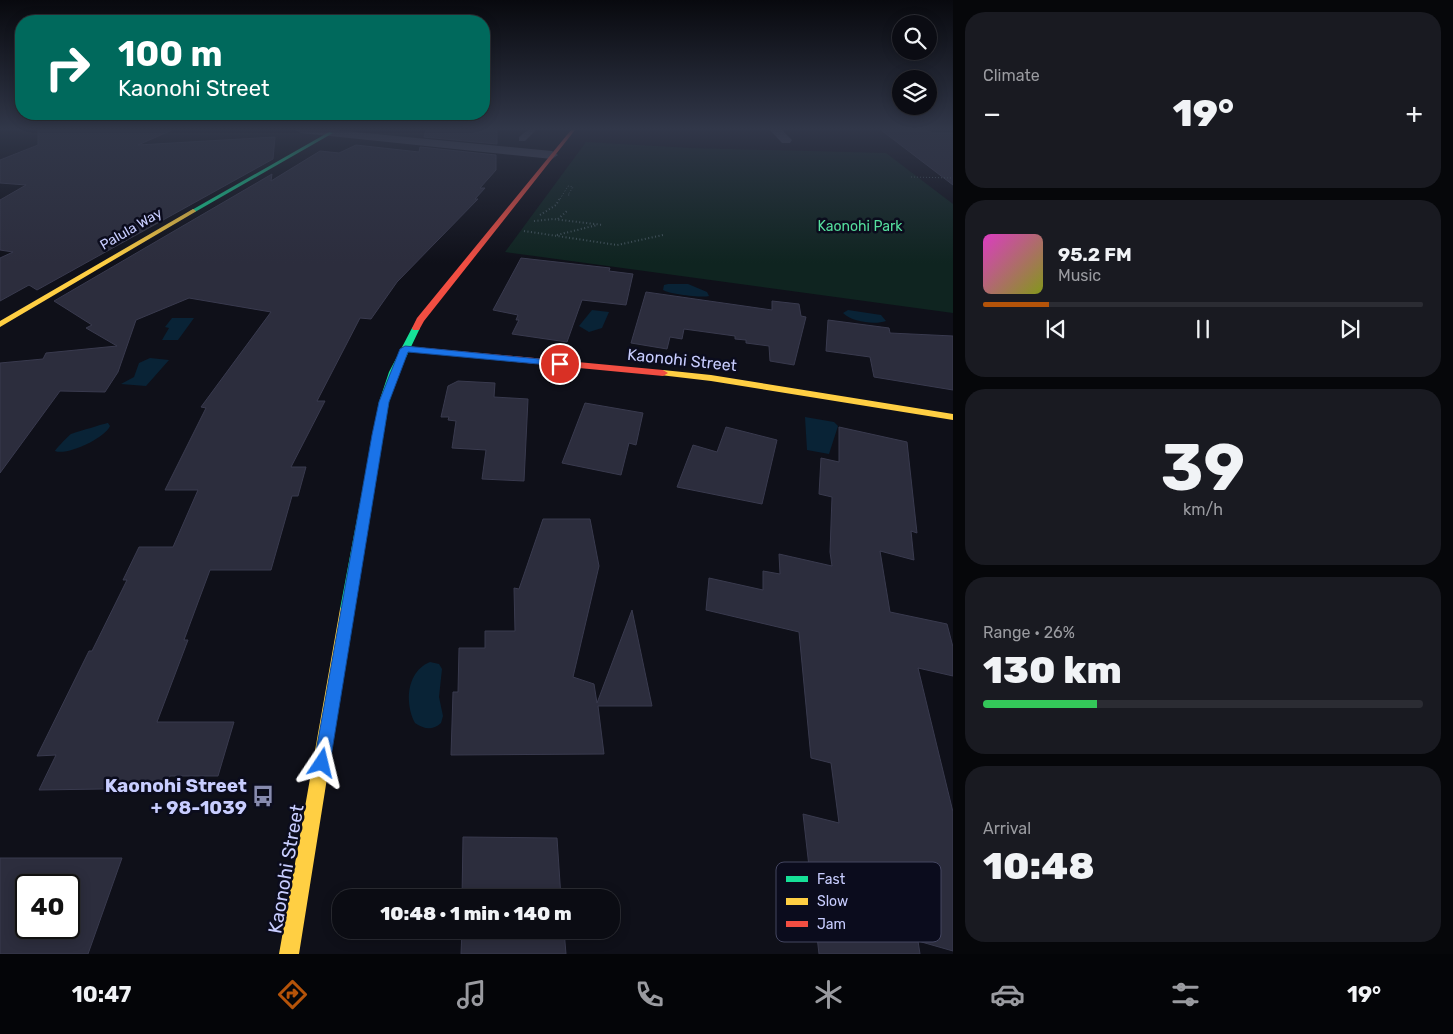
<!DOCTYPE html>
<meta charset="utf-8">
<style>
body{margin:0;font-family:Rubik,sans-serif;background:#191a21;color:#f1f3f6;height:100vh;display:flex;flex-direction:column;font-size:19px;white-space:nowrap}
*{box-sizing:border-box;margin:0}
p{font-size:16px;color:#9a9ba0}
.icon{flex:none;width:28px;height:28px;fill:none;stroke:currentColor;stroke-width:2;stroke-linecap:round;stroke-linejoin:round}
.map{position:relative;flex:1;overflow:hidden}
.details{display:flex;flex-direction:column;gap:12px;padding:12px;background:#06070a;width:500px}
.details>*{flex:none}
.hud{position:absolute;left:15px;top:15px;width:475px;height:105px;border-radius:20px;box-shadow:0 2px 12px #0003,0 0 0 1px #2b2c33;background:#00695c;color:#fff;overflow:hidden}
.buttons{position:absolute;left:892px;top:15px;display:grid;gap:10px}
.buttons a{display:grid;place-items:center;width:45px;height:45px;border-radius:50%;background:#0b0c13;box-shadow:0 2px 12px #0003,0 0 0 1px #2b2c33;font-size:25px}
.speed{position:absolute;left:15px;top:874px;display:flex;gap:10px;font-size:25px;font-weight:700;text-align:center}
.speed>*{display:grid;place-content:center;width:65px;height:65px;border-radius:50%;background:#0b0c13;box-shadow:0 2px 12px #0003,0 0 0 1px #2b2c33;line-height:1}
.speed .limit{border:2px solid #111;border-radius:8px;background:#fff;color:#111}
.pin{position:absolute;display:grid;place-items:center;width:42px;height:42px;color:#fff;margin:-21px;border:2px solid #fff;border-radius:50%;box-shadow:0 1px 5px #0007}
.me{position:absolute;width:55px;margin:-28px;rotate:10deg;stroke-linejoin:round;filter:drop-shadow(0 0 4px #0008)}
.turn{display:flex;align-items:center;gap:18px;height:105px;padding:0 20px;font-size:22px}
.turn .icon{width:65px;height:65px;stroke-width:2.5}
.turn b{display:block;font-size:35px;line-height:42px}
.big{font-size:38px;font-weight:800;line-height:1.1}
.details .widget{flex:1;display:flex;flex-direction:column;justify-content:center;gap:8px;min-width:0;padding:0 18px;border-radius:20px;background:#191a21}
.details .dial{align-items:center;gap:0}
.dial b{font-size:65px;line-height:1}
.song{display:flex;align-items:center;gap:15px}
.cover{width:60px;height:60px;border-radius:8px;background:linear-gradient(135deg,hsl(310 70% 55%),hsl(70 70% 35%))}
.played{height:5px;border-radius:2px;background:linear-gradient(90deg,#b45309 15%,#2b2c33 15%)}
.keys{display:flex;justify-content:space-around;direction:ltr}
.heat{display:flex;justify-content:space-between;align-items:center;font-size:28px;direction:ltr}
.charge{height:8px;border-radius:4px;background:linear-gradient(90deg,#34c759 26%,#2b2c33 0)}
.trip{position:absolute;left:332px;top:889px;width:288px;height:50px;border-radius:20px;background:#0b0c13;box-shadow:0 2px 12px #0003,0 0 0 1px #2b2c33;font-weight:800;line-height:50px;text-align:center}
.dock{display:flex;height:80px;justify-content:space-around;align-items:center;background:#040508;color:#9a9ba0}
.dock .icon{width:35px;height:35px}
.dock .on{color:#b45309}
.dock b{font-size:22px;color:#f1f3f6}
main{display:flex;flex:1;min-height:0}
.map>svg:first-child{display:block}
</style>
<main>
<div class="map">
<svg width="953" height="954" viewBox="0 0 953 954">
<rect width="100%" height="100%" fill="#0f1019"/>
<!-- green -->
<path fill="#0f2420" d="M586 142 690 148 886 153 953 204V313L505 252Z"/>
<!-- water -->
<path fill="#092336" d="M668 284H688L707 292 709 296C702 298 669 294 663 290L664 285Z
M592 310 609 312 602 328 589 332 579 326Z
M848 310 881 315 886 321C875 325 852 322 843 313Z
M172 318H194L178 340H162L169 328 165 327Z
M150 358 169 360 146 386 121 384 134 377 139 363Z
M805 417 834 422 838 426 829 454 807 450Z
M108 423 110 426C105 438 67 456 55 451 56 449 68 436 71 434 74 433 106 423 108 423Z
M430 662 439 664 442 669 439 697 443 716 441 723C432 731 424 729 415 723 404 703 407 671 430 662Z"/>
<!-- building -->
<path fill="#2c2d3d" stroke="#393a4e" fill-rule="evenodd" d="M38 130H172L138 145 275 137 273 159 37 290 29 285 0 301V258L13 252 0 250V200L26 185 0 183V160L38 145Z
M426 130H497V144L424 137Z
M881 130H927L932 133H953V185Z
M356 145 419 152 420 147 496 155V170L480 188H485L475 199H478L397 282 371 319 360 318 317 401H325L291 467H306L298 496H292L271 570H210L184 640H188L157 722H234L218 776H170L166 788 39 790 56 755 37 756 89 651H92L127 580H123L139 547H173L198 490H165L206 408 201 407 271 312 189 298 136 320 118 372 105 392 60 391 0 473V363L43 359 46 353 117 346 86 328 92 325 54 301 272 174 271 181 320 151 339 153Z
M521 258 610 268 609 271 633 274 626 305 582 300 567 342 512 334 519 320H516L518 315 493 310Z
M646 292 772 310V301L799 304 801 316 806 317 794 365 770 361 769 346 746 343V340L735 339V336L684 329 682 339 670 337 667 349 631 343Z
M828 320 889 328 890 333 953 336V390L874 377 870 357 826 351Z
M458 381 495 383 494 397 528 399 524 481 482 479 486 450 452 448 456 421 448 420 449 417H441L448 386Z
M585 403 643 413 636 445 629 443 621 475 562 463Z
M726 427 777 440 762 504 677 487 693 445 717 452Z
M839 427 907 442 917 533 911 531 914 560 880 551 890 612 947 624 953 647V676L918 668 953 812V951L918 941 920 954H819L803 814 839 823 831 763 811 758 799 632 706 610 709 578 763 590V571L780 574 779 554 832 566 830 552 832 497 819 494 821 458 839 462Z
M543 519H590L599 566 573 677 594 684 597 703 632 610 652 706H598L604 754 451 755 453 692H458L459 648H485V631H515L514 588 519 589Z
M463 837 557 838 561 898H462Z
M0 858H122L88 954H0ZM26 885H69V928H26Z
M462 930H564L566 954H461Z"/>
<g fill="none" stroke-linecap="round" stroke-linejoin="round">
<!-- path-far1 -->
<path stroke="#43555c" stroke-width="1" stroke-dasharray="1 2" stroke-linecap="butt" d="M911 177 953 178
M560 199 568 186 573 187 568 195H571"/>
<!-- path -->
<path stroke="#43555c" stroke-width="2" stroke-dasharray="1 2.5" stroke-linecap="butt" d="M540 215 556 205 560 198
M558 219 567 211
M534 221 553 219 603 225
M524 231 617 245 663 235
M557 235 597 225"/>
<!-- lane -->
<path fill="#44475a" fill-rule="evenodd" d="M528 130H536L525 141H519V137Z"/>
<!-- street -->
<path fill="#44475a" fill-rule="evenodd" d="M295 130H334L552 151 558 155 552 159 301 133Z
M770 130H782L792 140 790 143H782Z"/>
<!-- fast -->
<path fill="#16e098" fill-rule="evenodd" d="M329 132 333 133 195 212 190 211Z
M416 325 420 328 399 372 389 402 354 609 352 613 347 615 342 613 340 609 379 402 389 372 412 328Z"/>
<!-- slow -->
<path fill="#ffcf43" fill-rule="evenodd" d="M193 209 196 211 195 212 0 327V321Z
M663 370 711 375 953 414V420L711 381 660 375V371Z
M347 603 352 605 354 609 299 954H279L340 609 342 605Z"/>
<!-- jam -->
<path fill="#f24e42" fill-rule="evenodd" d="M571 130H575L424 321 419 330H413L412 328 417 318Z
M405 346 663 370 668 373 663 376 402 351V347Z"/>
</g>
<!-- sky -->
<linearGradient id="sky" x2="0" y2="1"><stop stop-color="#08090e"/><stop offset="0.49" stop-color="#313749"/><stop offset="1" stop-color="#313749" stop-opacity="0"/></linearGradient>
<rect width="953" height="263" fill="url(#sky)"/>
<!-- route -->
<path fill="#1a73e8" stroke="#114b97" d="M405 346 560 361 565 364 560 366 408 352 389 402 330 763 328 768 322 771 316 768 314 763 372 435 379 402 400 349Z"/>
<!-- icons -->
<defs>
<g id="bus-bare" transform="scale(1.725)"><path d="M-5-6H5V4H4V6H2V4H-2V6H-4V4H-5ZM-3.5-4V0h7V-4ZM-3.5 1.2v1.5H-2V1.2ZM2 1.2v1.5H3.5V1.2Z" fill="#878bae" stroke="#0b0c1d" stroke-width="2.5" paint-order="stroke"/></g>
</defs>
<g fill-rule="evenodd">
<use href="#bus-bare" x="263" y="796"/>
</g>
<g text-anchor="middle" dominant-baseline="central" stroke-width="5" stroke-linejoin="round" paint-order="stroke">
<!-- far-park labels -->
<g font-size="14" fill="#55de9d" stroke="#0b0c1d">
<text x="860" y="226">Kaonohi Park</text>
</g>
<!-- far-street labels -->
<g font-size="14" fill="#c8cdff" stroke="#0b0c1d">
<text transform="translate(131 229) rotate(-30)">Palula Way</text>
</g>
<!-- street labels -->
<g font-size="16" fill="#c8cdff" stroke="#0b0c1d">
<text transform="translate(682 360) rotate(6)">Kaonohi Street</text>
</g>
<!-- near-poi labels -->
<g font-size="19" font-weight="bold" fill="#c8cdff" stroke="#0b0c1d" text-anchor="end">
<text x="247" y="785">Kaonohi Street<tspan x="247" dy="22">+ 98-1039</tspan></text>
</g>
<!-- near-street labels -->
<g font-size="19" fill="#c8cdff" stroke="#0b0c1d">
<text transform="translate(286 869) rotate(-80)">Kaonohi Street</text>
</g>
</g>
<!-- legend -->
<rect x="776" y="862" width="165" height="80" rx="8" fill="#0b0c1d" stroke="#444661" stroke-width="1"/>
<rect x="786" y="876" width="22" height="6" fill="#16e098"/>
<rect x="786" y="898" width="22" height="7" fill="#ffcf43"/>
<rect x="786" y="921" width="22" height="6" fill="#f24e42"/>
<g font-size="14" fill="#c8cdff">
<text x="817" y="884">Fast</text>
<text x="817" y="906">Slow</text>
<text x="817" y="929">Jam</text>
</g>
</svg>
<div class="buttons">
<a><svg class="icon" aria-label="search" viewBox="0 0 24 24"><circle cx="10" cy="10" r="6"/><path d="M15 15l6 6"/></svg></a>
<a><svg class="icon" aria-label="layers" viewBox="0 0 24 24"><path d="M12 4l9 5-9 5-9-5zM3 14l9 5 9-5"/></svg></a>
</div>
<div class="speed"><div class="limit">40</div></div>
<div class="pin" style="left:560px;top:364px;background:#d93025"><svg class="icon" aria-label="arrive" viewBox="0 0 24 24"><path d="M6 21V4h12l-3 4 3 4H6"/></svg></div>
<svg class="me" style="left:322px;top:763px" viewBox="-20 -20 40 40"><path d="M0-17L14 15 0 8-14 15z" fill="#1a73e8" stroke="#fff" stroke-width="4"/></svg>
<div class="trip">10:48 · 1 min · 140 m</div>
<div class="hud">
<div class="turn"><svg class="icon" aria-label="right" viewBox="0 0 24 24"><path d="M7 20v-9h11M14 6l5 5-5 5"/></svg><div><b>100 m</b>Kaonohi Street</div></div>
</div>
</div>
<section class="details">
<div class="widget"><p>Climate</p>
<div class="heat"><a>−</a><b class="big">19°</b><a>+</a></div>
</div>
<div class="widget">
<div class="song"><i class="cover"></i><div><b>95.2 FM</b><p>Music</p></div></div>
<div class="played"></div>
<div class="keys"><svg class="icon" aria-label="previous" viewBox="0 0 24 24"><path d="M18 5L8 12l10 7zM5 5v14"/></svg><svg class="icon" aria-label="pause" viewBox="0 0 24 24"><path d="M8 5v14M16 5v14"/></svg><svg class="icon" aria-label="next" viewBox="0 0 24 24"><path d="M6 5l10 7-10 7zM19 5v14"/></svg></div>
</div>
<div class="widget dial"><b>39</b><p>km/h</p></div>
<div class="widget"><p>Range · 26%</p><b class="big">130 km</b><div class="charge"></div></div>
<div class="widget"><p>Arrival</p><b class="big">10:48</b></div>
</section>
</main>
<nav class="dock">
<b>10:47</b>
<svg class="icon on" aria-label="directions" viewBox="0 0 24 24"><path d="M12 3l9 9-9 9-9-9zM9 14v-3h6M13 9l2 2-2 2"/></svg>
<svg class="icon" aria-label="music" viewBox="0 0 24 24"><path d="M9 18V5l10-2v13"/><circle cx="6" cy="18" r="3"/><circle cx="16" cy="16" r="3"/></svg>
<svg class="icon" aria-label="phone" viewBox="0 0 24 24"><path d="M5 4h4l2 5-3 2q2 4 5 5l2-3 5 2v4C11 20 4 13 5 4z"/></svg>
<svg class="icon" aria-label="climate" viewBox="0 0 24 24"><path d="M12 3v18M4 7l16 10M4 17L20 7"/></svg>
<svg class="icon" aria-label="car" viewBox="0 0 24 24"><path d="M5 17H2v-5l4-1 3-4h7l3 4 3 1v5h-3M9 17h6M6 11h13"/><circle cx="7" cy="17" r="2"/><circle cx="17" cy="17" r="2"/></svg>
<svg class="icon" aria-label="filters" viewBox="0 0 24 24"><path d="M4 7h16M4 17h16"/><circle cx="9" cy="7" r="2"/><circle cx="15" cy="17" r="2"/></svg>
<b>19°</b>
</nav>
